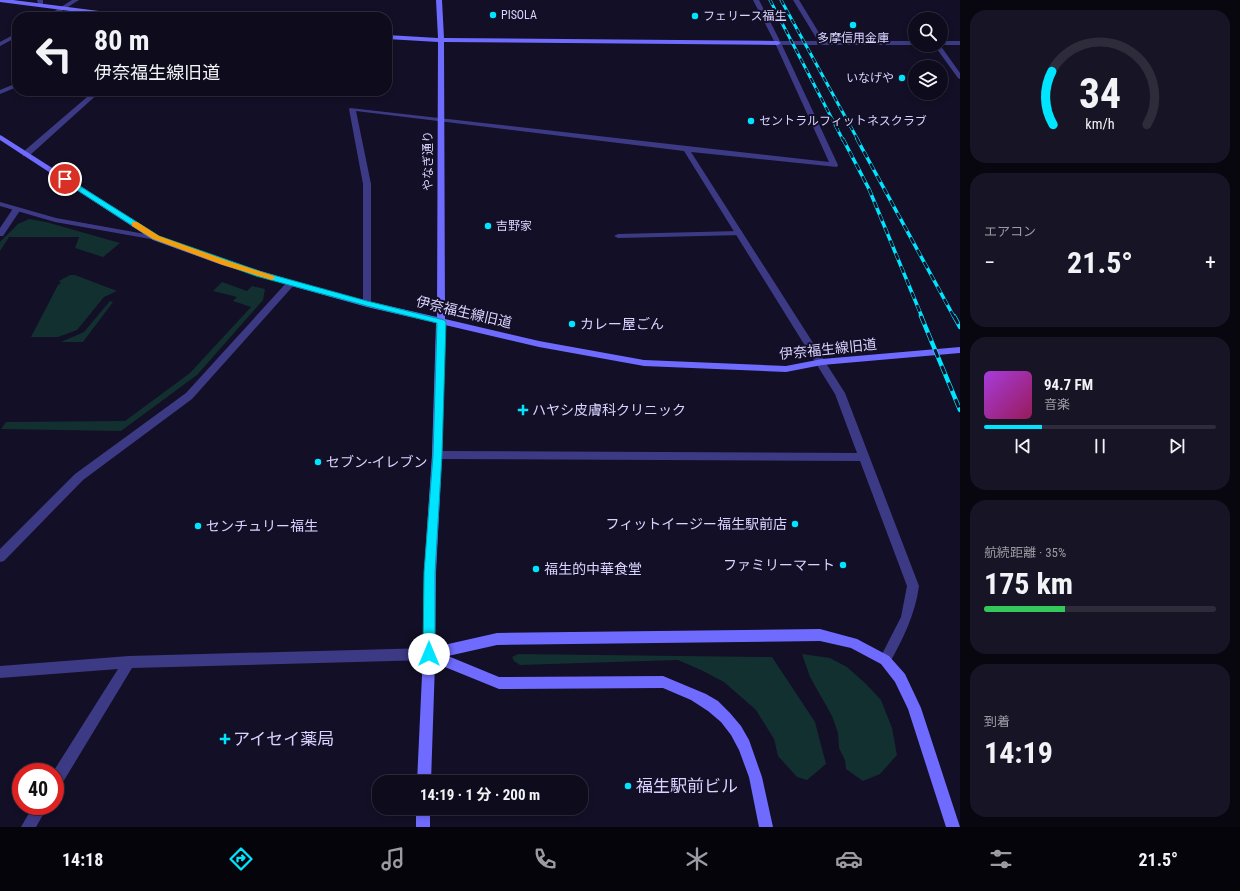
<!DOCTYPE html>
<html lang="ja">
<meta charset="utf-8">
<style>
body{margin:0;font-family:"Roboto Condensed","Noto Sans JP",sans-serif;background:#171425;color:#f1f3f6;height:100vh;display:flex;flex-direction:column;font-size:15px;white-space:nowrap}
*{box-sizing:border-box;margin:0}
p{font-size:13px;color:#9b9ba3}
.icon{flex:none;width:22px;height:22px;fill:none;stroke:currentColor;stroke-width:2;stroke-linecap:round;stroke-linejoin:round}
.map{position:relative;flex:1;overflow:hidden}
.drawer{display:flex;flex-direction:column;gap:10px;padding:10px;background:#08060f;width:280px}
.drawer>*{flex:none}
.guide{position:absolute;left:12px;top:12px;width:380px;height:84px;border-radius:16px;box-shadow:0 2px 6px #0003,0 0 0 1px #2e2b3b;background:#0e0b1c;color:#f1f3f6;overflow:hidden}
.tools{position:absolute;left:908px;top:12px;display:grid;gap:8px}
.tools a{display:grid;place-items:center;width:40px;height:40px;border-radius:50%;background:#0e0b1c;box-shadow:0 2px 6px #0003,0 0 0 1px #2e2b3b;font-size:20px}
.speed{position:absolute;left:12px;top:763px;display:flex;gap:8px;font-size:20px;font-weight:700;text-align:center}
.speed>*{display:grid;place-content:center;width:52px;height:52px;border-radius:50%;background:#0e0b1c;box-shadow:0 2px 6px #0003,0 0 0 1px #2e2b3b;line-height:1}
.speed .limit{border:6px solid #d22;background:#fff;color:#111}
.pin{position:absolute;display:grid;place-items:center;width:34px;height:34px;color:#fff;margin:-17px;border:2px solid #fff;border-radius:50%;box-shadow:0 1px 4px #0007}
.me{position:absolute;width:44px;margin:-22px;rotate:0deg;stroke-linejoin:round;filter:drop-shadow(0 0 3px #0008)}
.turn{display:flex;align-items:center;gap:14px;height:84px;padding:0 16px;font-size:18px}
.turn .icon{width:52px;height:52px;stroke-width:2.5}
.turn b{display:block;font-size:28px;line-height:34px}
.big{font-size:30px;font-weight:700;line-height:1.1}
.drawer .widget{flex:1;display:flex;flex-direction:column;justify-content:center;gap:6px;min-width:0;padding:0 14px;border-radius:16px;background:#171425}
.drawer .dial{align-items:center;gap:0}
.dial svg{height:104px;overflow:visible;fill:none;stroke:#2e2b3b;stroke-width:7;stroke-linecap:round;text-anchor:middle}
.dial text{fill:#f1f3f6;stroke:none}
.song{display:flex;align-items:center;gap:12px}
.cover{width:48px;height:48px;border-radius:6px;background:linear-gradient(135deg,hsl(280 70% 55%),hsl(330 70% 35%))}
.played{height:4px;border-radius:2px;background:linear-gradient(90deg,#00e5ff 25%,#2e2b3b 25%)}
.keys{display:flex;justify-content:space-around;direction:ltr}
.heat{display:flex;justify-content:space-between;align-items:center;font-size:22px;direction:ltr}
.charge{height:6px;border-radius:3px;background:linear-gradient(90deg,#34c759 35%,#2e2b3b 0)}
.trip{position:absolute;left:372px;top:775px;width:216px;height:40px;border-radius:16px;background:#0e0b1c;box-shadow:0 2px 6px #0003,0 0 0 1px #2e2b3b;font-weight:700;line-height:40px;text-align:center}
.menu{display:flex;height:64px;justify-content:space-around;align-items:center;background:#06040b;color:#9b9ba3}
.menu .icon{width:28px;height:28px}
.menu .active{color:#00e5ff}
.menu b{font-size:18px;color:#f1f3f6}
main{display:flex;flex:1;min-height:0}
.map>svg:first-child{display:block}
</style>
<main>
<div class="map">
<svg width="960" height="827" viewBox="0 0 960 827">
<rect width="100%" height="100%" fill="#130f26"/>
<!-- green -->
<path fill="#12302f" d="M29 219 46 222 120 243 103 257 75 248 79 237H9L0 251V242L18 224Z
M70 275H75L117 291 104 297 77 330 58 337H31L58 285 61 283 59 281Z
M222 282 247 291 252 286 265 289 263 300 197 375 121 431 1 429 6 422 125 421 190 373 251 307 233 301 237 297 213 291Z
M110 301 113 302 83 342H61L84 332Z
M518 654 772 657 815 722 826 764 807 780 797 777 778 756 774 739 756 710 724 682 701 670 678 660 520 665 514 661 512 657Z
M802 654 830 658 847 667 866 684 881 700 892 728 897 755 880 774 863 781 846 769 845 760 839 748 838 733 832 716 810 677Z"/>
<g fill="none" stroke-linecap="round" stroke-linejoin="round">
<!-- lane -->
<path fill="#3d3a85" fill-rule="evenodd" d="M934 45H940L960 73V79L958 78Z
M17 83V87L0 94V90Z
M14 207H17L21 209 3 236H0V228Z
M739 231H742V235L618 238 614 236 618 234Z
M291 280 294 281 295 283 294 285 192 399 83 480 4 561 0 562V549L75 474 186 393 288 281Z"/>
<!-- street -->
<path fill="#3d3a85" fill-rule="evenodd" d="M37 0H43V7H39Z
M72 0H79L52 17H45Z
M753 0H759L780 41H818L793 0H799L824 41H915V45H782L838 165 837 167 691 152 845 393 919 586C915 615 903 639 889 664L885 666 881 664 879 660 901 617 907 586 860 461 437 459 433 458 432 455 433 452 437 451 857 453 835 394 684 151 356 111 371 184V304L367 307 363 304V184L349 109 350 108 829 162 775 43Z
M17 33V37L0 46V42Z
M941 41H960V45H941Z
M94 91H101L29 156H23V152Z
M0 202 56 218 156 236 160 238 156 240 55 222 0 206Z
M429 648 433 650 435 654 433 658 429 660 132 668 60 787 55 789V772H53L118 669 0 678V666L129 656Z
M33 806H48L36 827H21Z"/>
<!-- secondary -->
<path fill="#6f6bff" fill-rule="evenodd" d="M0 0H13L130 15 133 17H117L0 2Z
M436 0H442L444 38 778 41 781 43 778 45 444 42 445 319 539 341 644 360 786 366 822 359 960 347V353L822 365 786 372 644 366 539 347 445 325 442 455 436 573 435 647 497 633 820 629 857 639 889 656 905 674 921 708 960 827H946L908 709 895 682 881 664 851 648 820 641 497 645 448 656 499 677 663 676 706 694 718 701 730 713 741 726 749 740 762 777 773 827H759L749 777 739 750 731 735 721 722 708 711 691 700 663 688 499 689 435 663 431 782H417L423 654 424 573 432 455 436 323 367 307 288 285 222 265 153 240 0 140V135L2 136 159 236 228 261 294 281 367 301 437 317 438 42 387 39V35L438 38Z
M416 808H430V827H416Z"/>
<!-- rail-far2 casing -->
<g stroke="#00e5ff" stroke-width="3">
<path id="rail-far2" d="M770 0 843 140
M781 0 858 140"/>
</g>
<!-- rail-far1 casing -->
<g stroke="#00e5ff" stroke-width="3.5">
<path id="rail-far1" d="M843 139 869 189 922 317
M857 139 954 317"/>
</g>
<!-- rail casing -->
<g stroke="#00e5ff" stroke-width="4.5">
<path id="rail" d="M921 316 960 410
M954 316 960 327"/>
</g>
<!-- rail-far2 -->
<use href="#rail-far2" stroke="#130f26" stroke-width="2" stroke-dasharray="5.5" stroke-linecap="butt"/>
<!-- rail-far1 -->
<use href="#rail-far1" stroke="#130f26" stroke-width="2.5" stroke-dasharray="7" stroke-linecap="butt"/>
<!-- rail -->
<use href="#rail" stroke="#130f26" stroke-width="3" stroke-dasharray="9" stroke-linecap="butt"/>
</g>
<!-- route -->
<path fill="#00e5ff" stroke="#0095a6" d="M63 178H67L159 236 262 272 367 301 444 320 446 322 442 455 435 573V654L433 657 429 659 425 657 423 654 424 573 433 455 437 323 367 306 256 276 153 239 63 181Z"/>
<!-- slow -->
<path fill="#f59e0b" d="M132 222H137L159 236 228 261 274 276 275 278 271 280 269 279 223 265 153 239 132 226Z"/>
<!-- markers -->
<g fill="#00e5ff" stroke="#130f26" stroke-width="1.5">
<circle cx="493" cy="15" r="4"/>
<circle cx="695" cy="16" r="4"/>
<circle cx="853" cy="25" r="4"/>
<circle cx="902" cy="78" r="4"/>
<circle cx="751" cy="121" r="4"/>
<circle cx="488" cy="226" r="4"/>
<circle cx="572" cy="324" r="4"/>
<path d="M521 404h4v4h4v4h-4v4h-4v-4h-4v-4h4z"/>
<circle cx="318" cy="462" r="4"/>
<circle cx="795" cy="524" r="4"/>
<circle cx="198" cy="526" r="4"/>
<circle cx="843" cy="565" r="4"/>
<circle cx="536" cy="569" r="4"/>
<path d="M223 733h4v4h4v4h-4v4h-4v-4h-4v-4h4z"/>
<circle cx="628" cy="786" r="4"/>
</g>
<g text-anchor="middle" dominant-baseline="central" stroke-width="4" stroke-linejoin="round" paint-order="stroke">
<!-- far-poi labels -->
<g font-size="12" fill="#d9d4ff" stroke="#130f26" text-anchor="start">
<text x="501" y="15">PISOLA</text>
<text x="703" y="16">フェリース福生</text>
<text x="853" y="38" text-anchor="middle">多摩信用金庫</text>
<text x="894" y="78" text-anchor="end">いなげや</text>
<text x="759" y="121">セントラルフィットネスクラブ</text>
<text x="496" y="226">吉野家</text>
</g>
<!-- far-street labels -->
<g font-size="12" fill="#d9d4ff" stroke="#130f26">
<text transform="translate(428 161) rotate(-90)">やなぎ通り</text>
</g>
<!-- street labels -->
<g font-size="14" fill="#d9d4ff" stroke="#130f26">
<text transform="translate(464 312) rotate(13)">伊奈福生線旧道</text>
<text transform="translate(828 349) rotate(-6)">伊奈福生線旧道</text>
</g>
<!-- poi labels -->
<g font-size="14" fill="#d9d4ff" stroke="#130f26" text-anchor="start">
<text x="580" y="324">カレー屋ごん</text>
<text x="532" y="410">ハヤシ皮膚科クリニック</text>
<text x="326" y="462">セブン-イレブン</text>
<text x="787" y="524" text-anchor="end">フィットイージー福生駅前店</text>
<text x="206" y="526">センチュリー福生</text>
<text x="835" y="565" text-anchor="end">ファミリーマート</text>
<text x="544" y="569">福生的中華食堂</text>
</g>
<!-- near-poi labels -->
<g font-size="17" fill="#d9d4ff" stroke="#130f26" text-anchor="start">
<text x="233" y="739">アイセイ薬局</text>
<text x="636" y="786">福生駅前ビル</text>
</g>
</g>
</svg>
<div class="tools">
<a><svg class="icon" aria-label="search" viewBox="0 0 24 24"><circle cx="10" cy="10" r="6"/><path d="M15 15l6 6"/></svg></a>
<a><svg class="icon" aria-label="layers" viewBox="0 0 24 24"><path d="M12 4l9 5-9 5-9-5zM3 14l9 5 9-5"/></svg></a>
</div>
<div class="speed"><div class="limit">40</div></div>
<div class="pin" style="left:65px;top:179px;background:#d93025"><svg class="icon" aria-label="arrive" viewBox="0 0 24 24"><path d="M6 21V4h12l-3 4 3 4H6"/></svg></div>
<svg class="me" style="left:429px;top:654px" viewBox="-20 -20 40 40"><circle r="19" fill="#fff"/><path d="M0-13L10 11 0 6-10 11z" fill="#00e5ff"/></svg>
<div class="trip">14:19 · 1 分 · 200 m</div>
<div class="guide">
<div class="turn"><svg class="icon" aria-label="left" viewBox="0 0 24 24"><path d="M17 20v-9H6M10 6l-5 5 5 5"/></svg><div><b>80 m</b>伊奈福生線旧道</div></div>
</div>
</div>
<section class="drawer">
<div class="widget dial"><svg viewBox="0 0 100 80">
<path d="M14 69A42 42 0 1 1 86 69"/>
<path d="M14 69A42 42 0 0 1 13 28" stroke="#00e5ff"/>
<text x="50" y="56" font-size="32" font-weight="700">34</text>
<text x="50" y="72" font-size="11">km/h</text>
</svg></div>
<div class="widget"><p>エアコン</p>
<div class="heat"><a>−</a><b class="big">21.5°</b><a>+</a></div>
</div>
<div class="widget">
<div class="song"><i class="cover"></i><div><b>94.7 FM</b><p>音楽</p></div></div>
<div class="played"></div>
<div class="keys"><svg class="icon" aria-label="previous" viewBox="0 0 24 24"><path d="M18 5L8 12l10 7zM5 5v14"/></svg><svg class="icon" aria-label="pause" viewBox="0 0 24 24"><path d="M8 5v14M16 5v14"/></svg><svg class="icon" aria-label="next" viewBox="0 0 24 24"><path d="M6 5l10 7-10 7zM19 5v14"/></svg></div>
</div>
<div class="widget"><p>航続距離 · 35%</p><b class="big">175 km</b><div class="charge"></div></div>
<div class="widget"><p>到着</p><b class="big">14:19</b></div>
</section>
</main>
<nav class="menu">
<b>14:18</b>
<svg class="icon active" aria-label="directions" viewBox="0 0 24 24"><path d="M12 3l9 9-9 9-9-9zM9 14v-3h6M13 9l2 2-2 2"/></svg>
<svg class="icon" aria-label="music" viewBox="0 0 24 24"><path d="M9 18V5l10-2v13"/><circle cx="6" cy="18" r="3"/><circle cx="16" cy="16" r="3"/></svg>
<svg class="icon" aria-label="phone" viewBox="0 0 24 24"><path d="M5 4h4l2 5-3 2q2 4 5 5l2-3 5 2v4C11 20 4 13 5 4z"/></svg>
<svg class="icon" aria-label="climate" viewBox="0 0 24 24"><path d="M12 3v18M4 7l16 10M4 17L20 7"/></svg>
<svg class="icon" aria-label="car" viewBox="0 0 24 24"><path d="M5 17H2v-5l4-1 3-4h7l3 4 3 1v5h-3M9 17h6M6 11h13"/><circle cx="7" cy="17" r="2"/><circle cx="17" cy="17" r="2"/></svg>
<svg class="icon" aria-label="filters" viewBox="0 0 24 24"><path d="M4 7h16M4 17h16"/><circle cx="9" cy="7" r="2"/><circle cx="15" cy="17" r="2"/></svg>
<b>21.5°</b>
</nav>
